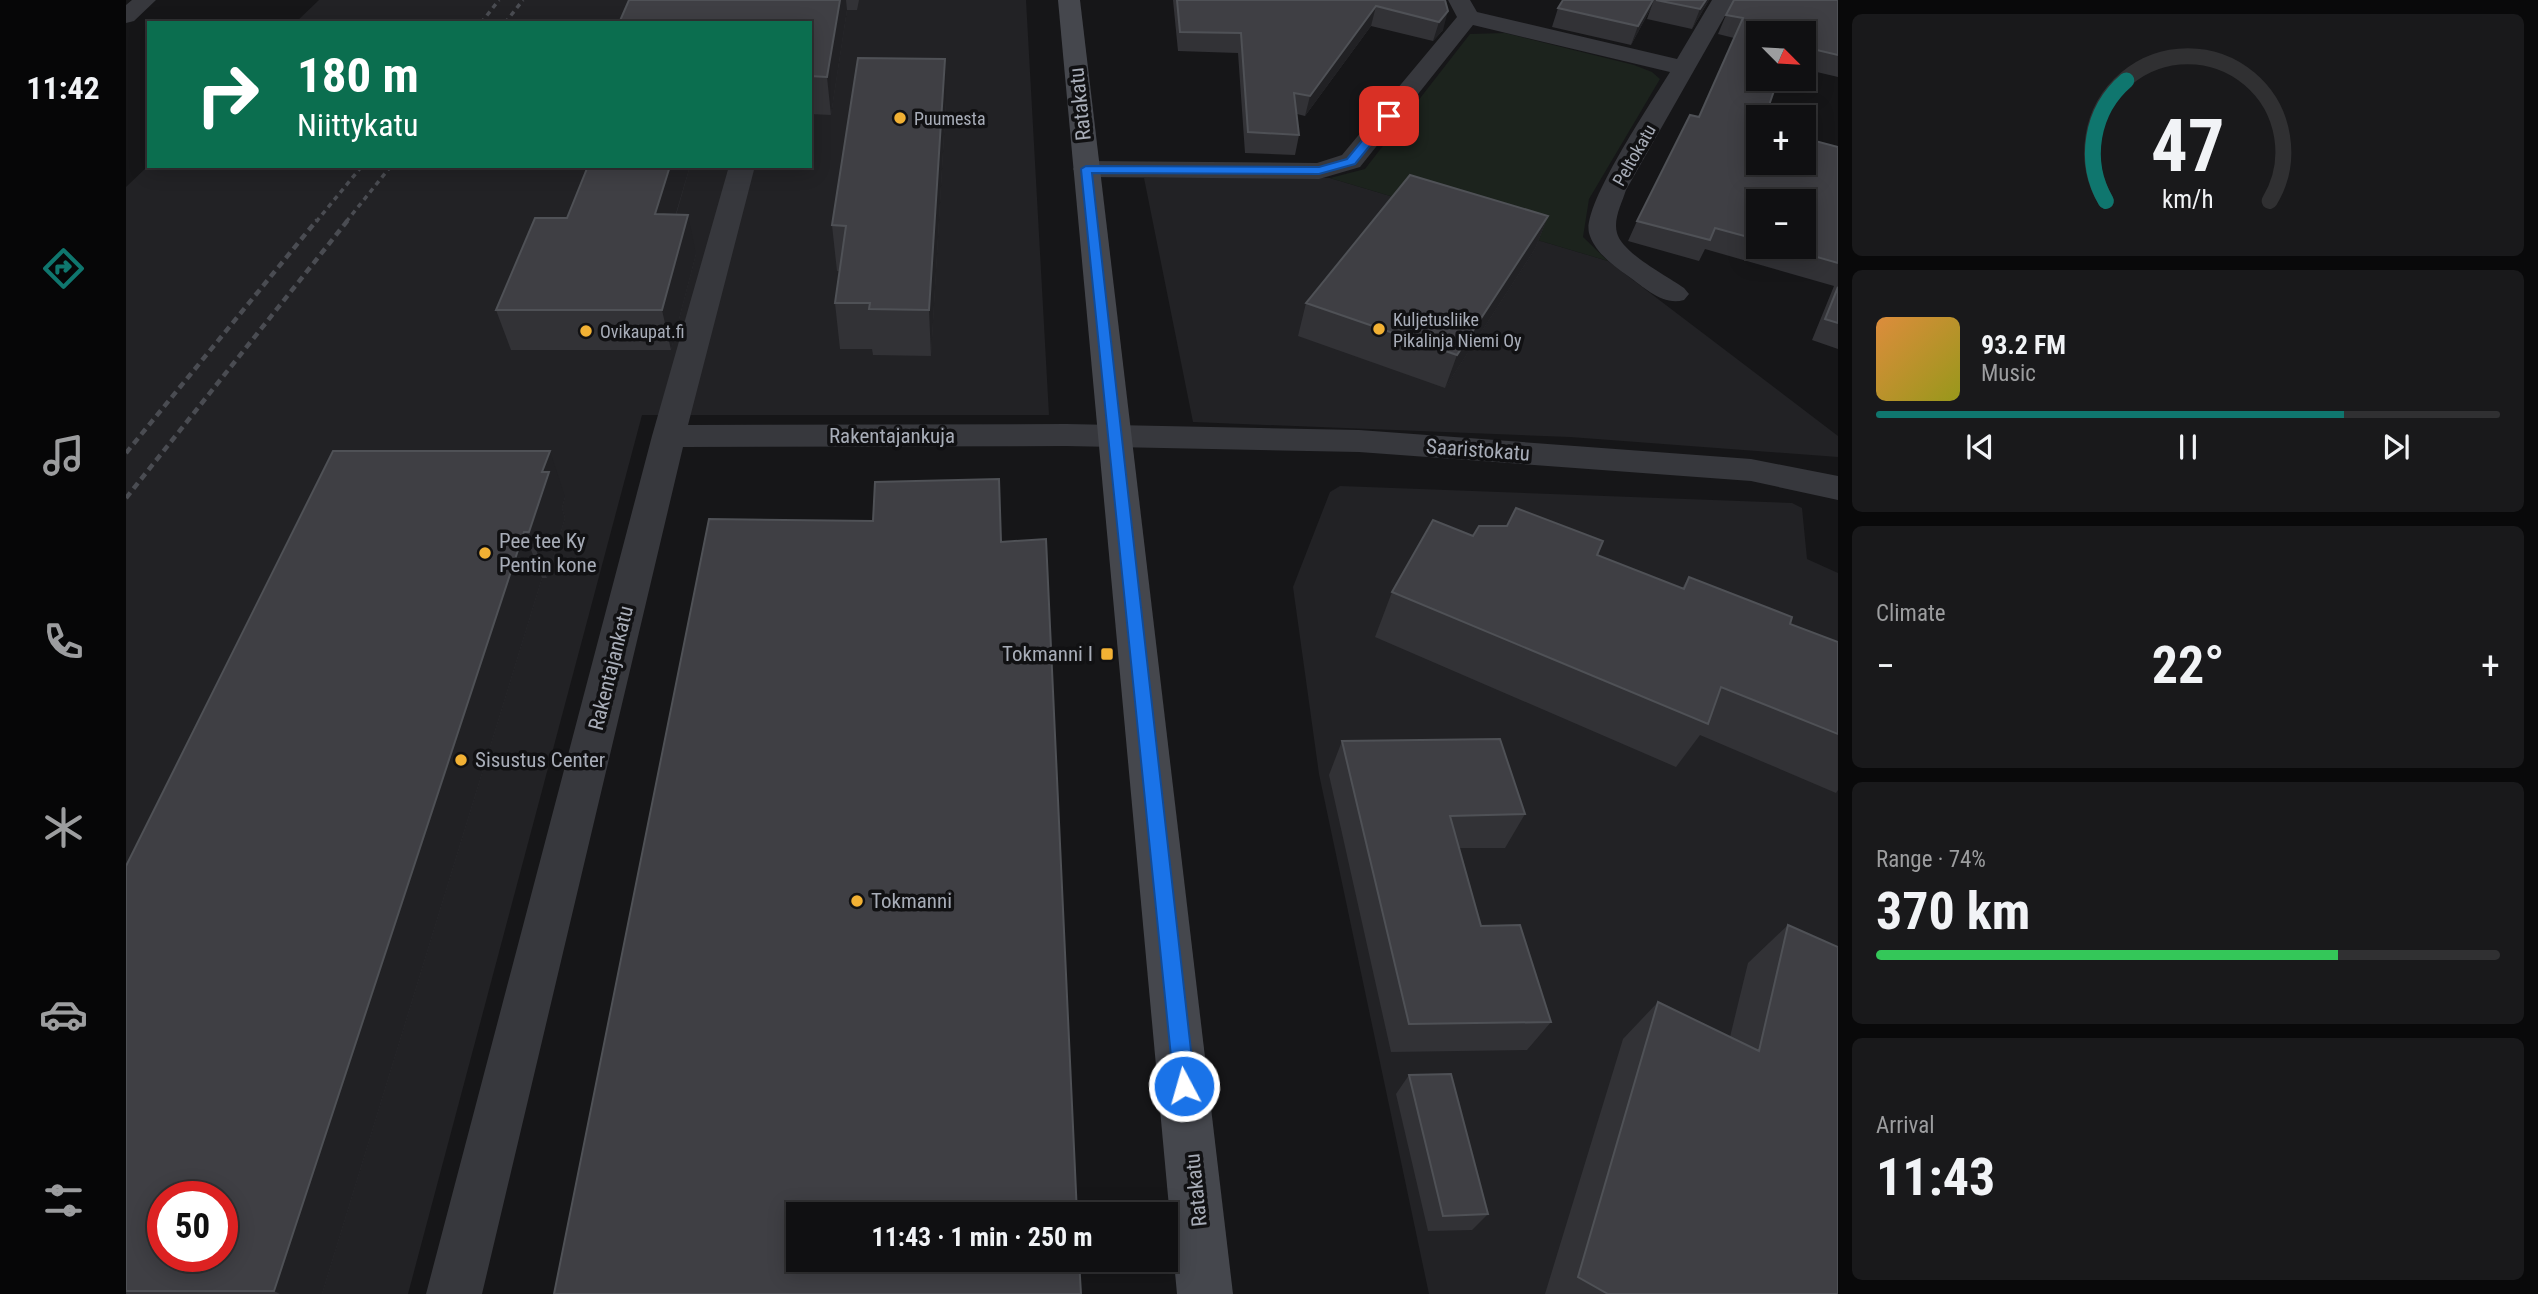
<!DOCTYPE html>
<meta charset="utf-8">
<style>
body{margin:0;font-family:"Roboto Condensed",sans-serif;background:#19191b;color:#f1f3f6;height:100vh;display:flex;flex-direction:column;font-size:26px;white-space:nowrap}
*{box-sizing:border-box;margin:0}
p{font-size:23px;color:#9c9d9f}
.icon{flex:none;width:38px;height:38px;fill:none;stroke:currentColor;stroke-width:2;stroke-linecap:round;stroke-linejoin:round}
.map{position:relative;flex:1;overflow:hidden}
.sheet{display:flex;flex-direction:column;gap:14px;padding:14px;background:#09090a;width:700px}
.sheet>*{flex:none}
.guide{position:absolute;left:21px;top:21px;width:665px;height:147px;border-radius:0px;box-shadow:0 4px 18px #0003,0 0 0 2px #303032;background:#0b6e4f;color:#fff;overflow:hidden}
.needle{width:46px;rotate:114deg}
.controls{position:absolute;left:1620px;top:21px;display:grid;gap:14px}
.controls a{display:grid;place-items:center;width:70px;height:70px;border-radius:0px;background:#101012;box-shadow:0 4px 18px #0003,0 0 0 2px #303032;font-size:35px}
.speed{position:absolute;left:21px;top:1181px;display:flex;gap:14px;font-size:35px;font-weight:700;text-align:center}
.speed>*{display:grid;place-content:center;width:91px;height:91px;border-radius:50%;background:#101012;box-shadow:0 4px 18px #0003,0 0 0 2px #303032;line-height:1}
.speed .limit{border:10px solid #d22;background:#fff;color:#111}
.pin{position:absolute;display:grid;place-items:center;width:60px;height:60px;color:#fff;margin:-30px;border-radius:14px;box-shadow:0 4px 10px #0006}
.me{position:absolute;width:77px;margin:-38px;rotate:354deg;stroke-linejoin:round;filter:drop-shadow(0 0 5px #0008)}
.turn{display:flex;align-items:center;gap:24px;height:147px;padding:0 35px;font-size:32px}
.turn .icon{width:91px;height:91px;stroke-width:2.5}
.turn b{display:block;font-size:49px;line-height:60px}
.big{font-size:52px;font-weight:700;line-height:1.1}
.sheet .card{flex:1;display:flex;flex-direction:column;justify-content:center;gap:10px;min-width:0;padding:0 24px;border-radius:10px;background:#19191b}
.sheet .dial{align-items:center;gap:0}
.dial svg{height:182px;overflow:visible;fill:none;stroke:#303032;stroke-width:7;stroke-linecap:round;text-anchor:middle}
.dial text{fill:#f1f3f6;stroke:none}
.song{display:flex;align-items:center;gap:21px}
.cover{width:84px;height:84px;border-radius:10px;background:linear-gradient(135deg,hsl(30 70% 55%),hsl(60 70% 35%))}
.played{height:7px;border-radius:4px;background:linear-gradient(90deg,#0f766e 75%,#303032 75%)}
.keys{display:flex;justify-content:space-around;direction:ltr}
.heat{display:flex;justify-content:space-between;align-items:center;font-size:38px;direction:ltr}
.charge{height:10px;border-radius:5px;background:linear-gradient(90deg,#34c759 74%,#303032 0)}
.trip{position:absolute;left:660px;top:1202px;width:392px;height:70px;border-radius:0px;background:#101012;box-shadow:0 4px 18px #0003,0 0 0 2px #303032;font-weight:700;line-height:70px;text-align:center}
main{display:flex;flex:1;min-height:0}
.tabs{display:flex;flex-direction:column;width:126px;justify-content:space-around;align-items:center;background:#060607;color:#9c9d9f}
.tabs .icon{width:49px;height:49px}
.tabs .selected{color:#0f766e}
.tabs b{font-size:32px;color:#f1f3f6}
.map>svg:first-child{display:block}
</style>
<main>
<nav class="tabs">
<b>11:42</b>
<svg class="icon selected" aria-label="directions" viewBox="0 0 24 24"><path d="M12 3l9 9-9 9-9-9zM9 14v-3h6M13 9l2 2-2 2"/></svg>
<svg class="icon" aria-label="music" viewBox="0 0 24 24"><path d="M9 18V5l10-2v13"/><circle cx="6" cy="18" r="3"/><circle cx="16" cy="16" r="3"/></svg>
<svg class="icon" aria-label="phone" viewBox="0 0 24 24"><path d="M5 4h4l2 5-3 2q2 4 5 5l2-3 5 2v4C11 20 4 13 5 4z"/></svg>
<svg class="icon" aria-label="climate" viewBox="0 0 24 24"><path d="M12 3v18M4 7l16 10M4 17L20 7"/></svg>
<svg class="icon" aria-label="car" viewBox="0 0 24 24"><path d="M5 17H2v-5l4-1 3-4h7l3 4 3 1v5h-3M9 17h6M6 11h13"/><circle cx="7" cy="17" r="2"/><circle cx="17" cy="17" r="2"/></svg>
<svg class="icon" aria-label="filters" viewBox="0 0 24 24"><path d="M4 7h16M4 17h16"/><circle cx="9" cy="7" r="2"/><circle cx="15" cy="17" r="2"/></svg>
</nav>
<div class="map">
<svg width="1712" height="1294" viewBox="0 0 1712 1294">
<rect width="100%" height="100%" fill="#161618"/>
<!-- built -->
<path fill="#222225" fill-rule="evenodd" d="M193 0H900L923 415H516L282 1294H0V187L23 165 684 166V23H169ZM37 1197H96V1256H37Z
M1018 178H1204L1482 261 1712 436V457L1444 437 1067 422Z
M1214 486 1666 503 1676 508 1681 559 1712 573V1294H1303L1193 774 1167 587 1204 492Z"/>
<!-- green -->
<path fill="#1c231d" d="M1379 33 1508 65 1526 72 1534 79 1463 199 1457 237 1482 261 1204 178 1239 169 1344 34Z"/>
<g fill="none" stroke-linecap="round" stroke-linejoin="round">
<!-- minor -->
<path fill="#37383d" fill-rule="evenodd" d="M6 0H30L8 21 0 23V5Z
M1322 0H1344L1351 12 1551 59 1586 0H1608L1500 190C1496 203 1487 219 1491 233 1496 253 1541 276 1558 288L1563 294 1558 300C1537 306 1519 288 1502 276 1487 266 1468 251 1463 233 1456 205 1527 100 1544 72L1347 25 1234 167 1193 179 960 177 951 175 947 169 951 163 960 161 1191 163 1216 155 1331 17Z
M603 166H629L562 425 940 424 1233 430 1625 459 1712 476V500L1625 481 1233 452 940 446 557 447 356 1294H300L526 436Z"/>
<!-- secondary -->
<path fill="#45474d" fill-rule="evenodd" d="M932 0H954L1107 1294H1051Z"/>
<!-- rail-far1 -->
<path stroke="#4a4c52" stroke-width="3.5" stroke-dasharray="5 4.5" stroke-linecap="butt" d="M355 23 373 0
M379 23 397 0
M190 222 236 166
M220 222 265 166"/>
<!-- rail -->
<path stroke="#4a4c52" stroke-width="4.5" stroke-dasharray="7 5" stroke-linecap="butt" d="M0 453 191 220
M0 498 222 220"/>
</g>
<!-- wall -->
<path fill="#323236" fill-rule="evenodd" d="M503 0H733L731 10H721L705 115 684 114V23Z
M1047 0H1319L1317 30 1307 41 1245 26 1179 116 1171 114 1173 135 1169 155 1119 153 1112 53 1052 51Z
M1437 0H1583L1566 29 1521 19 1525 8 1505 45 1426 27 1432 8Z
M1712 0V77L1678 69V33H1633V163L1712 147V349L1686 340 1708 286 1579 249 1573 261 1502 241 1511 221 1573 117 1608 38 1592 34 1600 15ZM1633 201 1678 247H1633Z
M820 101 805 356 747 355 746 349H714L709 303 714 271H711L706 225Z
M462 166H564L550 215 570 254 545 350H385L370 310 441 218Z
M1422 216 1409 249 1319 388 1172 336 1180 303Z
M439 497 436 508 439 518 421 578H416L196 1294H0V866Z
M1471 555 1556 588 1563 577 1664 624 1712 642V790L1710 793 1574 735 1550 767 1249 637 1266 592Z
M1216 741 1399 814 1379 848H1333L1355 926 1425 1022 1401 1050 1265 1052 1203 775Z
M1662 925 1712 1294H1419L1497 1039 1532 1002 1604 1037 1622 963Z
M1283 1075 1362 1214 1346 1230 1302 1231 1270 1094Z"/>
<!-- shaded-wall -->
<path fill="#212124" d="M714 0H720L721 10 705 115 701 77Z
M1527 0H1528L1525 8 1505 45 1512 26Z
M1580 0H1583L1566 29 1574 9Z
M1250 6 1245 26 1179 116 1184 96Z
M1322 11 1317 30 1307 41 1313 22Z
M819 59 820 101 805 356 803 310Z
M544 166H564L538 254 529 214Z
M562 215 570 254 545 350 536 310Z
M1422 216 1409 249 1319 388 1331 355Z
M424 451 439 497 436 508 439 518 421 578 403 532 416 472Z
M398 532 416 578 196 1294H154L148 1291Z"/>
<!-- building -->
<path fill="#3f3f44" stroke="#4f5156" stroke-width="2" fill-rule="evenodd" d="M503 0H714L701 77 684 76V23H493Z
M1051 0H1319L1322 11 1313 22 1250 6 1184 96 1168 93 1173 135 1122 132 1115 33 1054 32Z
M1437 0H1527L1512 26 1432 8Z
M1530 0H1580L1574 9Z
M1608 0H1712V55L1678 47V33H1633V79H1652L1639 117H1633V163H1678V138L1712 147V263L1656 247H1678V201H1633V240L1589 228 1584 240 1511 221 1564 115 1573 117 1617 18 1600 15Z
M732 58 819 59 803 310 743 309 744 303H709L720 226 706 225Z
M462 166H544L529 214 562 215 536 310H370L409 218H441Z
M1284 175 1422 216 1331 355 1180 303Z
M1712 287V323L1699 319Z
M207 451H424L416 472H423L403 532H398L148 1291H0V866ZM37 1197H96V1256H37Z
M873 479 875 542 920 539 951 1214H672V1260H953L955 1294H428L583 519 747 521 749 482Z
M1390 508 1477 541 1471 555 1558 589 1563 577 1666 617 1664 624 1712 642V734L1595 687 1582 724 1266 592 1307 520 1347 536 1353 526H1381Z
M1374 739 1399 814 1324 816 1355 926 1394 925 1425 1022 1283 1024 1216 741Z
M1662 925 1712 947V1294H1482L1452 1277 1532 1002 1633 1051Z
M1325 1074 1362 1214 1317 1216 1283 1075Z"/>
<!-- route -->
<path fill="#1a73e8" stroke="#114b97" stroke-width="2" d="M1259 113 1268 116 1229 164 1193 174 966 173 1069 1086 1066 1093 1058 1096 1051 1093 1048 1086 955 169 960 166 1193 167 1221 159Z"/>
<!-- markers -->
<g fill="#f2b134" stroke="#111113" stroke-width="2.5">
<circle cx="774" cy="118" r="7"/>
<circle cx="1253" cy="329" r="7"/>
<circle cx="460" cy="331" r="7"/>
<circle cx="359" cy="553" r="7"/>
<rect x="974" y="647" width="14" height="14" rx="3.5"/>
<circle cx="335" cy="760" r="7"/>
<circle cx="731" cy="901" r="7"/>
</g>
<g text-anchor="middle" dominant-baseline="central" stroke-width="7" stroke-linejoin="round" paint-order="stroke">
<!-- far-poi labels -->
<g font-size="18" fill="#a8adb8" stroke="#111113" text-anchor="start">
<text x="788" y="118">Puumesta</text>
<text x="1267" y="319">Kuljetusliike<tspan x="1267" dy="21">Pikalinja Niemi Oy</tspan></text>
<text x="474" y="331">Ovikaupat.fi</text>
</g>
<!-- far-street labels -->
<g font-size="18" fill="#a8adb8" stroke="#111113">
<text transform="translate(1508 155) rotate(-60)">Peltokatu</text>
</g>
<!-- street labels -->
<g font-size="21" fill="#a8adb8" stroke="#111113">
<text transform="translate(954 104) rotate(-96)">Ratakatu</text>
<text x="766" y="436">Rakentajankuja</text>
<text transform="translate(1352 450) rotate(4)">Saaristokatu</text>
<text transform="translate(485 668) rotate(-76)">Rakentajankatu</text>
<text transform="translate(1070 1190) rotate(-96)">Ratakatu</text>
</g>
<!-- poi labels -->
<g font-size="21" fill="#a8adb8" stroke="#111113" text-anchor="start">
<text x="373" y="541">Pee tee Ky<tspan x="373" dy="24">Pentin kone</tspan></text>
<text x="967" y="654" text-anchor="end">Tokmanni I</text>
<text x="349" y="760">Sisustus Center</text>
<text x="745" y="901">Tokmanni</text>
</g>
</g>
</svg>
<div class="controls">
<a><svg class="needle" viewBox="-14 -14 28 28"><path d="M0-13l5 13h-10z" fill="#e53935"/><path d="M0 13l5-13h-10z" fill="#9c9d9f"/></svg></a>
<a>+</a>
<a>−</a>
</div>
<div class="speed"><div class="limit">50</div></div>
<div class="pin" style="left:1263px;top:116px;background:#d93025"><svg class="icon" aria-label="arrive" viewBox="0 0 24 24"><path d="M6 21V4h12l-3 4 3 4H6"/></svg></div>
<svg class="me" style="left:1058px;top:1086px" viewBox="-20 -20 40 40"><circle r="17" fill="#1a73e8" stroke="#fff" stroke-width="3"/><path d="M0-11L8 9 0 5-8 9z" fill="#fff"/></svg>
<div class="trip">11:43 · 1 min · 250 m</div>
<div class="guide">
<div class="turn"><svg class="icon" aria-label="right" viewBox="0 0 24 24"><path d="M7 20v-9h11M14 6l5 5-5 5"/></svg><div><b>180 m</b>Niittykatu</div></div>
</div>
</div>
<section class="sheet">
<div class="card dial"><svg viewBox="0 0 100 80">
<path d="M14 69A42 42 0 1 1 86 69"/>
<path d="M14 69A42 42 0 0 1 23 16" stroke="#0f766e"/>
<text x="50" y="56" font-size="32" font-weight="700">47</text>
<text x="50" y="72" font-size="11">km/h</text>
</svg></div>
<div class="card">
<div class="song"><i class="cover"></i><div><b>93.2 FM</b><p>Music</p></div></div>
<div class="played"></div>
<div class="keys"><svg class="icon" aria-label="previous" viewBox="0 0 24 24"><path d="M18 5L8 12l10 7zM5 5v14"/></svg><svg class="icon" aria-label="pause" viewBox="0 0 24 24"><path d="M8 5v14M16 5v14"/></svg><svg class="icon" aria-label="next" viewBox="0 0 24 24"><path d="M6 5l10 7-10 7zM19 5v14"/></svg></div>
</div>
<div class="card"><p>Climate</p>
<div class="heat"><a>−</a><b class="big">22°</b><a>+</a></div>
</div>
<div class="card"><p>Range · 74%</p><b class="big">370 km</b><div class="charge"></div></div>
<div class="card"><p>Arrival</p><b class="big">11:43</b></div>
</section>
</main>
